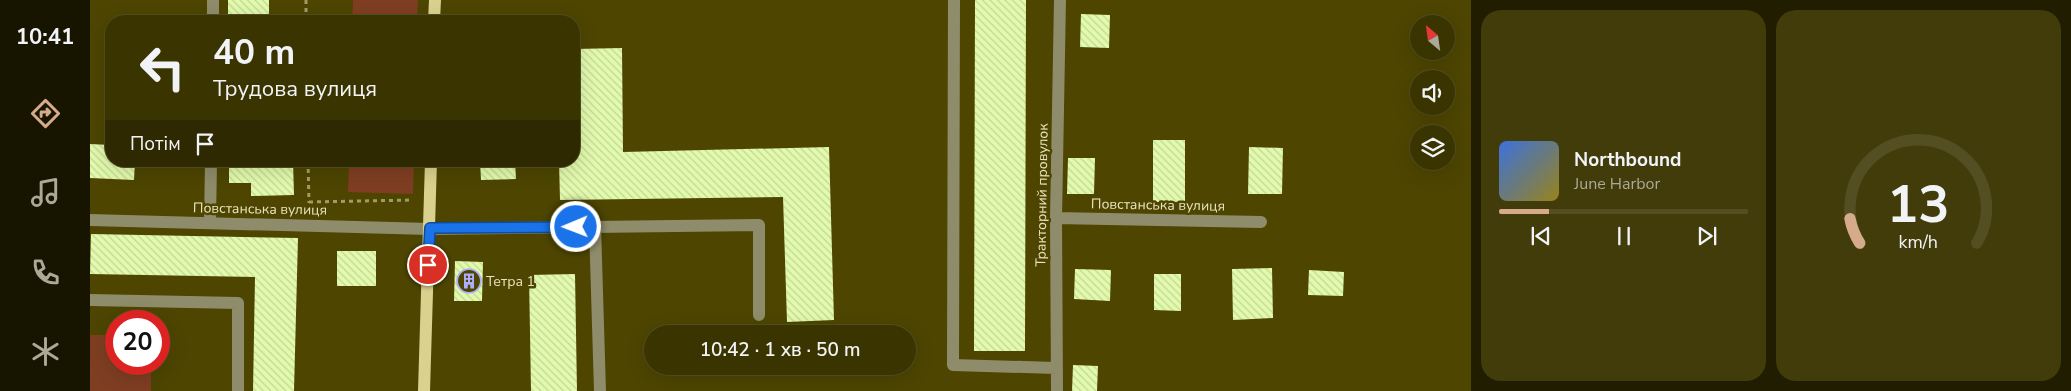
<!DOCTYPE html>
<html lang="uk">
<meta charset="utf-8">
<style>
body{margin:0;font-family:"Nunito Sans",sans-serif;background:#413c0a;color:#f1f3f6;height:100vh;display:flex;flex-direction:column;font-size:19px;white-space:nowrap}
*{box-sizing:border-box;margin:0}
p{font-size:16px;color:#abaa99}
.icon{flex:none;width:28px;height:28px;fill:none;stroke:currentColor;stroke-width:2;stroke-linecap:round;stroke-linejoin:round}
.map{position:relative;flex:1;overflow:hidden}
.panel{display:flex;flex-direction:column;gap:10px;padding:10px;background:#201d00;width:600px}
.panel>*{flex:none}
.hud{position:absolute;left:15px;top:15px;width:475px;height:152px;border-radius:20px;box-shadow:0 5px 20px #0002,0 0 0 1px #544f22;background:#3a3400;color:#f1f3f6;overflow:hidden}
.needle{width:32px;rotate:331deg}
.buttons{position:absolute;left:1320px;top:15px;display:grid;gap:10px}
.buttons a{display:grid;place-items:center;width:45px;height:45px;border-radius:50%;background:#3a3400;box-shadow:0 5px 20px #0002,0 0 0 1px #544f22;font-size:25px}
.speed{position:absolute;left:15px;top:310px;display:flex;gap:10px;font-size:25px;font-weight:700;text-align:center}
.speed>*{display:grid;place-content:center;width:65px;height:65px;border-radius:50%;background:#3a3400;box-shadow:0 5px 20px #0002,0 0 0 1px #544f22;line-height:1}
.speed .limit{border:8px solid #d22;background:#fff;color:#111}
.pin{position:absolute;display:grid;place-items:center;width:42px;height:42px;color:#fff;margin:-21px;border:2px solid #fff;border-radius:50%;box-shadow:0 1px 5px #0007}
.me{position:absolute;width:55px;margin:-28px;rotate:269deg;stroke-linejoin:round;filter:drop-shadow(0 0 4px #0008)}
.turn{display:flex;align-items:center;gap:18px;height:105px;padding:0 25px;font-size:22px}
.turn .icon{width:65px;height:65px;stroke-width:2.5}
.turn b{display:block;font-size:35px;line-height:42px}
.then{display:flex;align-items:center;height:48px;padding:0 25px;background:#0003;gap:10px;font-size:19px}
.panel .tile{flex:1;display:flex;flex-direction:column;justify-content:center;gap:8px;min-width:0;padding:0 18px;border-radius:20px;background:#413c0a}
.panel .dial{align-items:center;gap:0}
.dial svg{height:130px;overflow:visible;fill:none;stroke:#544f22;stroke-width:7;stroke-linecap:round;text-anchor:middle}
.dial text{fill:#f1f3f6;stroke:none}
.song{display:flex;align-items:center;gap:15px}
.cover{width:60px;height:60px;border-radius:8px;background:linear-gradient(135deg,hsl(220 70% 55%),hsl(50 70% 35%))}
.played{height:5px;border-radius:2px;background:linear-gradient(90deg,#d6ab8b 20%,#544f22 20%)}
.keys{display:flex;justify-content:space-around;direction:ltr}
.panel .tiles{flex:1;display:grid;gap:10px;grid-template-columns:repeat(2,1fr)}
.trip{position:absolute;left:554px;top:325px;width:272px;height:50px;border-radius:25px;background:#3a3400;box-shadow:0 5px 20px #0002,0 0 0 1px #544f22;font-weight:600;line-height:50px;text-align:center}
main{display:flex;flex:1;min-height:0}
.tab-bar{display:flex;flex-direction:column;width:90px;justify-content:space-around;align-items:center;background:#171500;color:#abaa99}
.tab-bar .icon{width:35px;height:35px}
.tab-bar .current{color:#d6ab8b}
.tab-bar b{font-size:22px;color:#f1f3f6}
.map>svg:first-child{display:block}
</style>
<main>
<nav class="tab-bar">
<b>10:41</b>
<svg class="icon current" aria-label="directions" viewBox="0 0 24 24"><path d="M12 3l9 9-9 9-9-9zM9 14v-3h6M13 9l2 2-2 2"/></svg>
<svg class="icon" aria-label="music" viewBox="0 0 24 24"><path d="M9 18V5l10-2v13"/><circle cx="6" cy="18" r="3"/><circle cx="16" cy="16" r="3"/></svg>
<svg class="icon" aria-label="phone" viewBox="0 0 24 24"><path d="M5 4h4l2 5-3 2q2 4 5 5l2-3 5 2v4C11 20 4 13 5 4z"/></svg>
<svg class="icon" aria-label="climate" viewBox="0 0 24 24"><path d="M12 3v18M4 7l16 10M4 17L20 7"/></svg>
</nav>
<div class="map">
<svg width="1381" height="391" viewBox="0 0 1381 391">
<defs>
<pattern id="building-back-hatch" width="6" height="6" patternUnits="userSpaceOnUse" patternTransform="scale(1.25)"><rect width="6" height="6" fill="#e2faad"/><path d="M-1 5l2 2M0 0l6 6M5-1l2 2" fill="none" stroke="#c3d696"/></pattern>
</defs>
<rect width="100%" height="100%" fill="#4d4500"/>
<!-- pitch -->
<path fill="#7f3e22" d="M263 0H328L327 21H262Z
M259 161H324L323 194 258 192Z
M0 335H26V364H61V391H0Z"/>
<!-- building -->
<path fill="url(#building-back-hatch)" d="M138 0H179V21H138Z
M885 0H936L935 351H884Z
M991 14 1020 15 1019 48 990 47Z
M532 48 533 152 739 147 744 320 697 322 693 197 470 200 469 161H484V49Z
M1063 140H1095V202H1063Z
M0 144 21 145V161H45L44 180 0 178Z
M1159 147 1193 148 1192 194H1158Z
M978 158H1005L1004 194H977Z
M139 161H203L204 195 161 196V183H139Z
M390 161H425L426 179 391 180Z
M1 234 208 238 204 391H163L165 277 0 274Z
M247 251H286V286H247Z
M365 261 393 262 392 301H364Z
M1182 268 1183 318 1143 320 1142 269Z
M985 269 1021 270 1020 301 984 299Z
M1219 270 1254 272 1253 296 1218 295Z
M485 274 487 391H441L439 275Z
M1064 274H1091V311L1064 310Z
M983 365 1008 366 1007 391H982Z"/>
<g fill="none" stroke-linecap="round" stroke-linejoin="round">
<!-- path -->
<path stroke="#a19c67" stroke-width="3" stroke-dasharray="4 4" stroke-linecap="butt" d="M216 0V21
M218 161 219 203
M219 202 323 200"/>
<!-- minor -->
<path stroke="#8f8c6b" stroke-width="12" d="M864 0 863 365 966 368
M123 21V0
M966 218 1171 222
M0 220 340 229 669 225V315
M120 223 121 161
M505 226 510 391
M0 300 148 303V391
M967 391 966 218 970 0"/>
<!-- major -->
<path stroke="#d9d18e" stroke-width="12" d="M344 21 345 0
M334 391 341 161"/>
</g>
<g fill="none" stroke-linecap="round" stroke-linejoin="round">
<!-- route casing -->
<g stroke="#114b97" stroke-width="12">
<path id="route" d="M338 265 340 228 486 227"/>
</g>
<!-- route -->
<use href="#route" stroke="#1a73e8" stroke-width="9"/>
</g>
<!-- icons -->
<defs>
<g id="building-ring" transform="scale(1.25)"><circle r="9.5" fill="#4d4500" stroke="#adaffb" stroke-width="1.5"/><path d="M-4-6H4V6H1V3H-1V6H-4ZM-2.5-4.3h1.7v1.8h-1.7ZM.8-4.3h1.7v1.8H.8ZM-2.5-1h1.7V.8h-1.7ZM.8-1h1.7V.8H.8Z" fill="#adaffb"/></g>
</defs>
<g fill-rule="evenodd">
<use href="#building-ring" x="379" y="281"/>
</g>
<g text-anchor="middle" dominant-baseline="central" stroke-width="5" stroke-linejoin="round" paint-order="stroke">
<!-- street labels -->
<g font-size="14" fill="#e8e4bd" stroke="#4d4500">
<text transform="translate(952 195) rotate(-89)">Тракторний провулок</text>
<text transform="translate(1068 205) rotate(1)">Повстанська вулиця</text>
<text transform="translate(170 209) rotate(1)">Повстанська вулиця</text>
</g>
<!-- poi labels -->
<g font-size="14" fill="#e8e4bd" stroke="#4d4500" text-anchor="start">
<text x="396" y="281">Тетра 1</text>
</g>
</g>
</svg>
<div class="buttons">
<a><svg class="needle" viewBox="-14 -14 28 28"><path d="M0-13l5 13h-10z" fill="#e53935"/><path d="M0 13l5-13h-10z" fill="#abaa99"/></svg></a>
<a><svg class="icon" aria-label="sound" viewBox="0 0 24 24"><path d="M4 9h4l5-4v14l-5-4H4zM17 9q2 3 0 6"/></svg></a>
<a><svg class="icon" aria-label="layers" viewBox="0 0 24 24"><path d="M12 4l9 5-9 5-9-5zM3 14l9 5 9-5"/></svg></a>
</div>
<div class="speed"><div class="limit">20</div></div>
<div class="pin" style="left:338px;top:265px;background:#d93025"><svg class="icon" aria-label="arrive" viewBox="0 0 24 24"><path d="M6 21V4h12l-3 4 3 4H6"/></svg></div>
<svg class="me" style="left:486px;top:227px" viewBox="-20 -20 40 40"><circle r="17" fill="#1a73e8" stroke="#fff" stroke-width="3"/><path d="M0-11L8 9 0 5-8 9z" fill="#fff"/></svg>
<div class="trip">10:42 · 1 хв · 50 m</div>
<div class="hud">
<div class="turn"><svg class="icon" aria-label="left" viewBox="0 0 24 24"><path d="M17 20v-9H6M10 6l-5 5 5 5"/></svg><div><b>40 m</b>Трудова вулиця</div></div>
<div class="then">Потім<svg class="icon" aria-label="arrive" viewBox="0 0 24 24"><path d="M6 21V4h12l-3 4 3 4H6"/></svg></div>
</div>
</div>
<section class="panel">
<div class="tiles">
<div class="tile">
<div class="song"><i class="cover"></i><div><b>Northbound</b><p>June Harbor</p></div></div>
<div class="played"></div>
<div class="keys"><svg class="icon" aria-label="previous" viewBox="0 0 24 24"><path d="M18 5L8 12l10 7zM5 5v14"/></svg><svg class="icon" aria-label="pause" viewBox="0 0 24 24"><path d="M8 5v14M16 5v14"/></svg><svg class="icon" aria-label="next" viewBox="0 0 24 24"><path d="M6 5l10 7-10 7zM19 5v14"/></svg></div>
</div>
<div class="tile dial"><svg viewBox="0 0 100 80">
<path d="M14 69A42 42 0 1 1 86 69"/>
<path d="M14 69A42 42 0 0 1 8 54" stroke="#d6ab8b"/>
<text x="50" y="56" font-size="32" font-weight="700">13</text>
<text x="50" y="72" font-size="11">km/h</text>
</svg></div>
</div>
</section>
</main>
